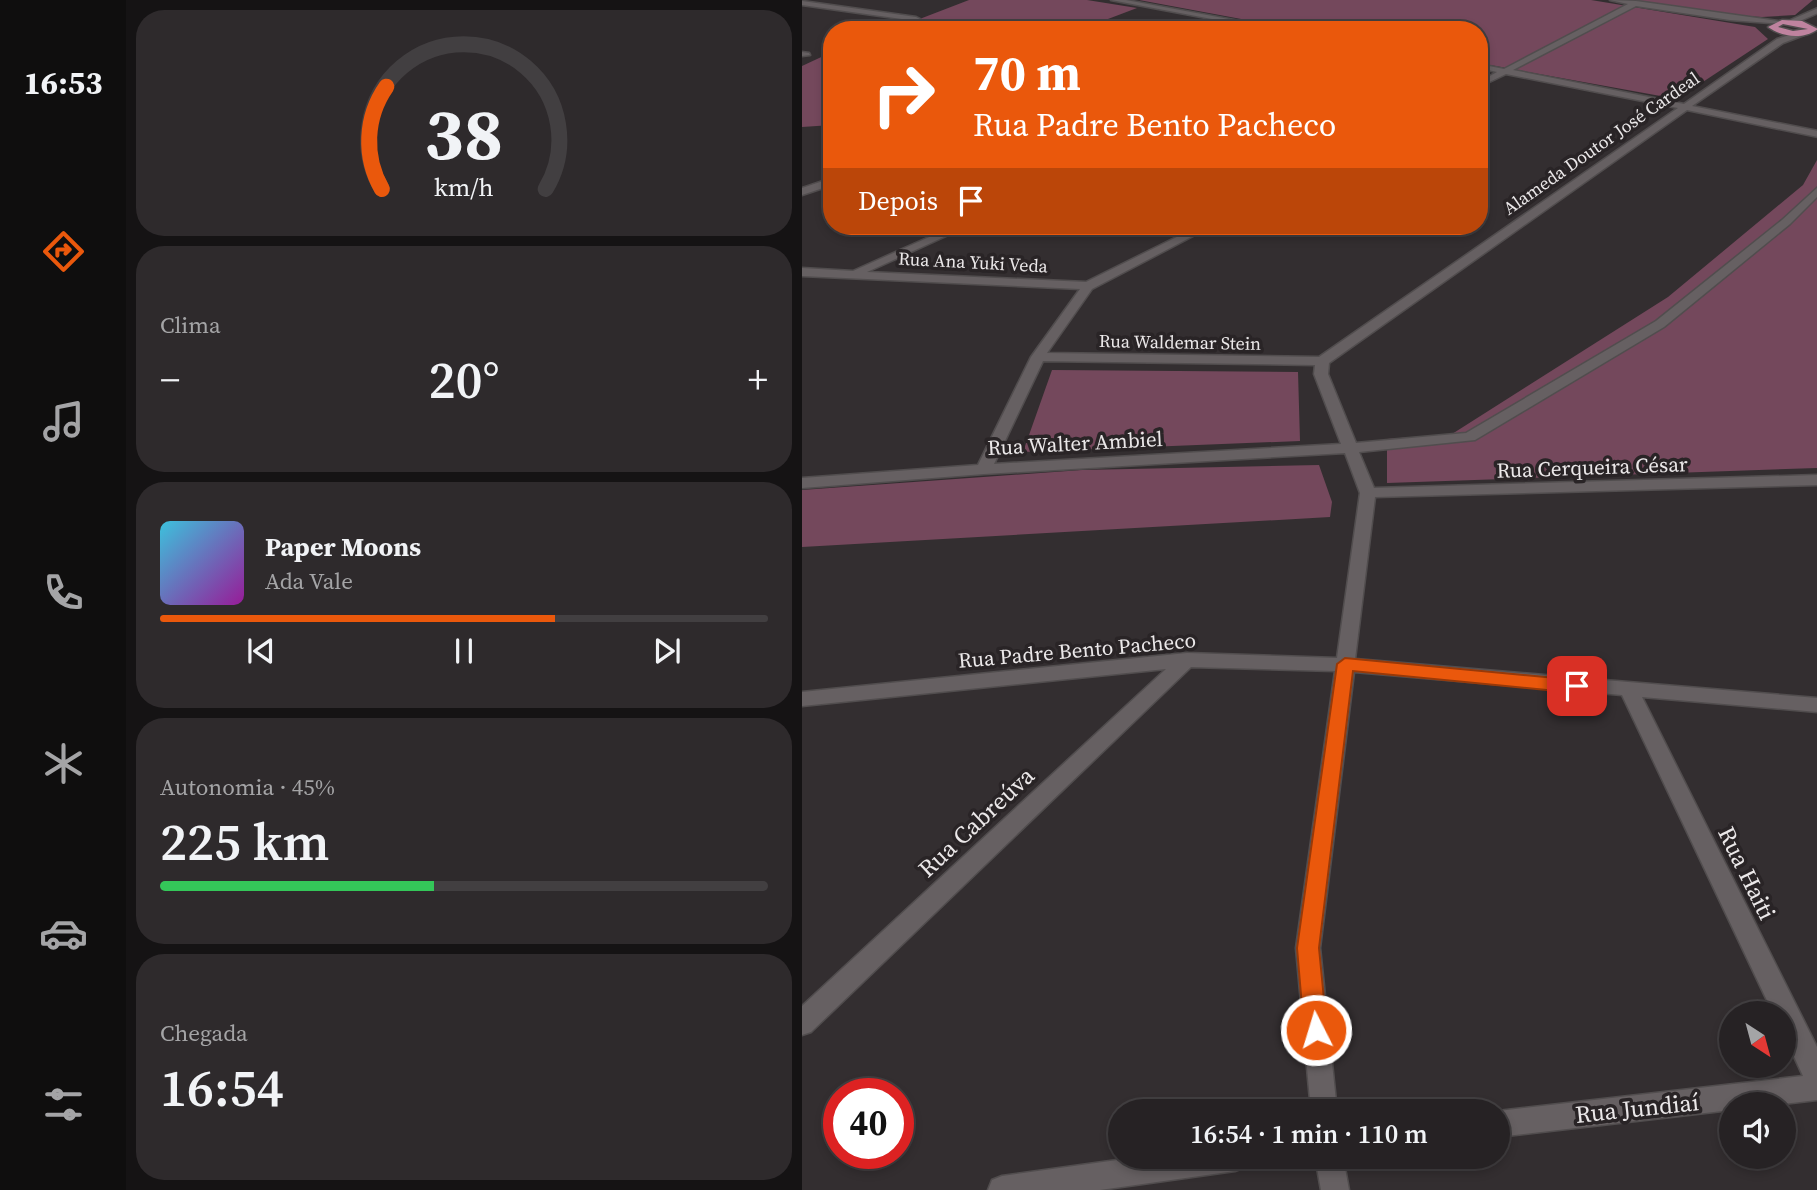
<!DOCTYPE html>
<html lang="pt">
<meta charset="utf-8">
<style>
body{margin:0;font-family:"Source Serif 4",serif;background:#2e2a2c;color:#f1f3f6;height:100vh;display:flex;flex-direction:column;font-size:26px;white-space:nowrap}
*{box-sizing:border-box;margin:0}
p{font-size:23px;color:#a4a4a6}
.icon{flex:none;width:38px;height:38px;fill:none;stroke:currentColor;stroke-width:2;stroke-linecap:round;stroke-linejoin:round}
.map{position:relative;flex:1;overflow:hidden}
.details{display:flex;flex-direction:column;gap:10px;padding:10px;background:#151314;width:676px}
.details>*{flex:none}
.top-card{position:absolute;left:21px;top:21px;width:665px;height:214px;border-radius:28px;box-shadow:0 4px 10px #0003,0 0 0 2px #423f41;background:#ea580c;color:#fff;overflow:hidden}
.needle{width:46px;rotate:144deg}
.fabs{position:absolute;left:917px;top:1001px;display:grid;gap:14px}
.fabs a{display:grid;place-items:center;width:77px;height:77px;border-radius:50%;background:#262224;box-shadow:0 4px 10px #0003,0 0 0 2px #423f41;font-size:35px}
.speed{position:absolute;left:21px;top:1078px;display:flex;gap:14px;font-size:35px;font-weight:700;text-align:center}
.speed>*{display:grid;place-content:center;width:91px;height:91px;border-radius:50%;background:#262224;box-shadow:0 4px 10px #0003,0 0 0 2px #423f41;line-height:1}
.speed .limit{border:10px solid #d22;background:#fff;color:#111}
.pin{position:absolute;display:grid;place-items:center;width:60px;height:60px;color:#fff;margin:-30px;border-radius:14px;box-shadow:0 4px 10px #0006}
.me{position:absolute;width:77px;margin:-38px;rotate:355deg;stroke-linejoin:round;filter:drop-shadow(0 0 5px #0008)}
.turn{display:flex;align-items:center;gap:24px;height:147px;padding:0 35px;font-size:32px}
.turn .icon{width:91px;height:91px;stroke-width:2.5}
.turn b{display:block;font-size:49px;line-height:60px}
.then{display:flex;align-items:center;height:66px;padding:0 35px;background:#0003;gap:14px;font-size:26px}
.big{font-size:52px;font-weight:600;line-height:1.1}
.details .card{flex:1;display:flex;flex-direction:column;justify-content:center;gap:10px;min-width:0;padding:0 24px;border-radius:28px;background:#2e2a2c}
.details .dial{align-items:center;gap:0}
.dial svg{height:182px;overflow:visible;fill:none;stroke:#423f41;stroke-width:7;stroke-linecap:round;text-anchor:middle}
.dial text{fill:#f1f3f6;stroke:none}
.song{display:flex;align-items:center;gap:21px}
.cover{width:84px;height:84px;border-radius:10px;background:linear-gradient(135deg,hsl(190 70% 55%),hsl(300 70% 35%))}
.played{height:7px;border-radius:4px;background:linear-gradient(90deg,#ea580c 65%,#423f41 65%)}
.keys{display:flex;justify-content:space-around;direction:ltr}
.heat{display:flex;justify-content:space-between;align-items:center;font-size:38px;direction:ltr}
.charge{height:10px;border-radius:5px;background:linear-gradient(90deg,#34c759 45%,#423f41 0)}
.trip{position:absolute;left:306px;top:1099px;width:402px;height:70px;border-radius:35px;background:#262224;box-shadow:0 4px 10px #0003,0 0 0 2px #423f41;font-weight:600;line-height:70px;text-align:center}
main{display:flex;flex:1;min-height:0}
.tabs{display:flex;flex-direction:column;width:126px;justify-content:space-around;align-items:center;background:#0f0e0e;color:#a4a4a6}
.tabs .icon{width:49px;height:49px}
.tabs .current{color:#ea580c}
.tabs b{font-size:32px;color:#f1f3f6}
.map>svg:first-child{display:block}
</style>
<main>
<nav class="tabs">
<b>16:53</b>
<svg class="icon current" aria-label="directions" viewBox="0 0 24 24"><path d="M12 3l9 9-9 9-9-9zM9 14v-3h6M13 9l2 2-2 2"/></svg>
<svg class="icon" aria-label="music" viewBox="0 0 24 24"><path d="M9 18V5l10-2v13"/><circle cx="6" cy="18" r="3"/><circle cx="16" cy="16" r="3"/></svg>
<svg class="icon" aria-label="phone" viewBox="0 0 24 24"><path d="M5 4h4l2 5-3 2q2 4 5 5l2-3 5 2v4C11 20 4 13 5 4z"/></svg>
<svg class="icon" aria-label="climate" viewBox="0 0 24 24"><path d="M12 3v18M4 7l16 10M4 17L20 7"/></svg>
<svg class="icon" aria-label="car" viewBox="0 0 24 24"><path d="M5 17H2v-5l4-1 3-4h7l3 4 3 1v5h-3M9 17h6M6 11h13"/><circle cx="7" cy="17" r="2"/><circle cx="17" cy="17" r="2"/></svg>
<svg class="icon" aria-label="filters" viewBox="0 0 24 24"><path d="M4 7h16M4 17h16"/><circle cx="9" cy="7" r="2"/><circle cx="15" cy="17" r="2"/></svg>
</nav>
<section class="details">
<div class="card dial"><svg viewBox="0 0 100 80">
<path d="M14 69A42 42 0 1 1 86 69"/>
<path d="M14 69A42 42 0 0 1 16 24" stroke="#ea580c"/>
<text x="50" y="56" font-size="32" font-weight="700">38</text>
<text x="50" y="72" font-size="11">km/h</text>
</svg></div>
<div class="card"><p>Clima</p>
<div class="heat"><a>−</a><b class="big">20°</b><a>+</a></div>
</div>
<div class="card">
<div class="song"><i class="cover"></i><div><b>Paper Moons</b><p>Ada Vale</p></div></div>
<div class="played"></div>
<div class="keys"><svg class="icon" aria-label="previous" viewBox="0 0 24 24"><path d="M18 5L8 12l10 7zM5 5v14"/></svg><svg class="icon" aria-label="pause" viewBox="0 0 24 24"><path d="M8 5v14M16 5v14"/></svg><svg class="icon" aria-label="next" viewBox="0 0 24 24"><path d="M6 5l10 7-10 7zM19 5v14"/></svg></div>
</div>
<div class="card"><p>Autonomia · 45%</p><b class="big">225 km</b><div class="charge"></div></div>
<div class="card"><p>Chegada</p><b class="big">16:54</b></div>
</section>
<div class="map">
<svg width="1016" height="1190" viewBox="0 0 1016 1190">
<rect width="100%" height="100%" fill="#332e30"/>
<!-- green -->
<path fill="#74485c" d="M167 0H285L335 8 277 30H89Z
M337 0H789L953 27 966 39 875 99 677 63V30H498Z
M821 0H1011L993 15 960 17 924 15Z
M30 52V125L0 127V66Z
M1015 160V468L585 483V439L650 434 866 297 1001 185Z
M250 370 496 372 498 441 221 452Z
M517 465 530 502 528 517 0 547V490L280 470Z"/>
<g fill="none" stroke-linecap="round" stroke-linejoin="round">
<!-- minor casing -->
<g stroke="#514d4e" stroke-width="3">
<path id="minor" d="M309 0H324L486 30H468Z
M808 0 834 1 984 22 980 24 928 20 834 6 711 70 882 104 975 39 999 31 1002 35 981 43 890 106 1016 131V137L885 110 527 363 526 374 554 443 664 433 854 321 980 220 1016 187V196L988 224 862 327 673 440 557 452 572 488 1016 475V485L573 497 553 659 1016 698V712L840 697 1016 1049V1100L981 1104H929V1110L696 1137V1111L1001 1076 982 1035V1013H971L820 695 552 672 518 948 535 1111H509L494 948 533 671 389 667 9 1032 0 1035V1006L364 669 0 706V692L385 653 535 658 558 493 543 453 182 474 0 488V478L176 465 229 357 278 289 0 276V268L51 271 152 226H166L65 272 284 282 397 226H410L290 289 245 353 517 357 876 108 704 74 677 87V82L695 72 677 68V64L702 69 826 4ZM241 361 513 365 512 374 539 444 192 464Z
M0 1 114 17 118 19 114 21 0 5Z
M1016 8V13L991 24 984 22Z
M0 52 7 53 8 55 0 56Z
M30 178V185L0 195V188Z
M337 1157H447L443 1167 433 1171 298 1190H186L190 1180 200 1176Z
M513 1157H541L547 1190H519Z"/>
</g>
<!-- major casing -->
<g stroke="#514d4e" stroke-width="3">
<path id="major" d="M980 20 1000 21 1016 29C1001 40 980 37 966 27ZM981 24 1006 29 991 31 976 27Z"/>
</g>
<!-- minor -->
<use href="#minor" fill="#666062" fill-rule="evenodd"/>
<!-- major -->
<use href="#major" fill="#bf839f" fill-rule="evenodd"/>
</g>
<!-- route -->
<path fill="#ea580c" stroke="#983908" stroke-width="2" d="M543 658 775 680 782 682 784 686 782 691 775 693 551 671 517 948 525 1030 522 1038 514 1041 506 1038 502 1030 495 948 535 664Z"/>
<g text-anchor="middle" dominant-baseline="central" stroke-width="7" stroke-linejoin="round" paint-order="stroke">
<!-- far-street labels -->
<g font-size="18" fill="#ebe8e9" stroke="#292426">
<text transform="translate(799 143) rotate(-35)">Alameda Doutor José Cardeal</text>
<text transform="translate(171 262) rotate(3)">Rua Ana Yuki Veda</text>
<text transform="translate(378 342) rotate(1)">Rua Waldemar Stein</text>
</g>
<!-- street labels -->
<g font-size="21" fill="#ebe8e9" stroke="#292426">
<text transform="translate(273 443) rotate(-3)">Rua Walter Ambiel</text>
<text transform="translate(790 467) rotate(-2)">Rua Cerqueira César</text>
<text transform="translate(275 650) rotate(-5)">Rua Padre Bento Pacheco</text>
</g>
<!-- near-street labels -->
<g font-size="24" fill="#ebe8e9" stroke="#292426">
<text transform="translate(174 822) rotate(-43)">Rua Cabreúva</text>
<text transform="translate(945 873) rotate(64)">Rua Haiti</text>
<text transform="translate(835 1108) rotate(-6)">Rua Jundiaí</text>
</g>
</g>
</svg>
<div class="fabs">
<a><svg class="needle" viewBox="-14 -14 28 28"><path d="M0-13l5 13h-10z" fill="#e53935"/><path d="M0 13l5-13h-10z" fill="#a4a4a6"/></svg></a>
<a><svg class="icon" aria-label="sound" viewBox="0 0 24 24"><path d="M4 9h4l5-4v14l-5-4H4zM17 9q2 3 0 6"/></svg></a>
</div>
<div class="speed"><div class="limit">40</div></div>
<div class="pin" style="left:775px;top:686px;background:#d93025"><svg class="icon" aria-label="arrive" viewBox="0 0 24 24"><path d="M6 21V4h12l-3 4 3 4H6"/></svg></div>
<svg class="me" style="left:514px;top:1030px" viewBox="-20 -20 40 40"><circle r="17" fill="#ea580c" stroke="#fff" stroke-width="3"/><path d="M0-11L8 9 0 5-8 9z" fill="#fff"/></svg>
<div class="trip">16:54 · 1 min · 110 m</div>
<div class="top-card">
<div class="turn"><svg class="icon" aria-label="right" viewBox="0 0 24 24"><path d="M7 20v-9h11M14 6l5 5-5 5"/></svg><div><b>70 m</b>Rua Padre Bento Pacheco</div></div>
<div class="then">Depois<svg class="icon" aria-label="arrive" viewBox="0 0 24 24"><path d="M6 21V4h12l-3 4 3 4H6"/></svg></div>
</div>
</div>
</main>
